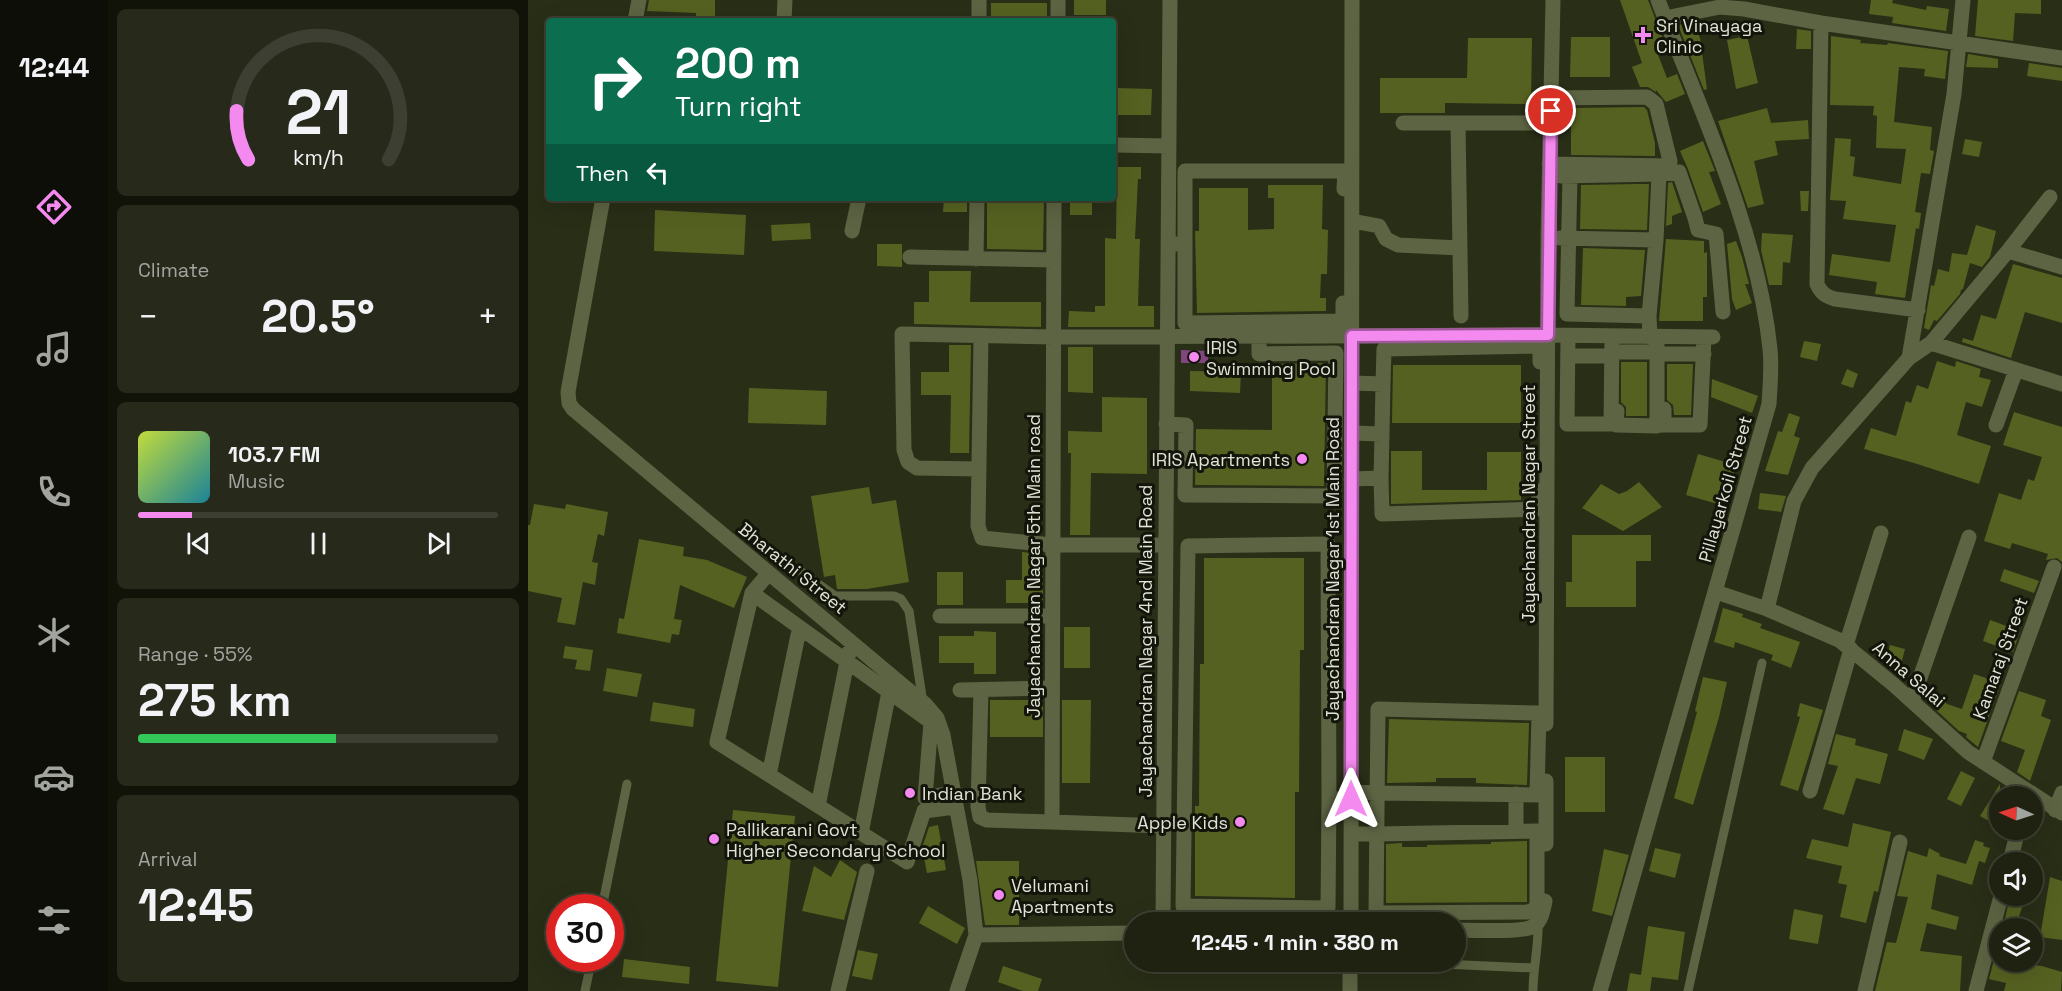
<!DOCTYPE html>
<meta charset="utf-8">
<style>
body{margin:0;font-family:"Space Grotesk",sans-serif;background:#272a1a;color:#f1f3f6;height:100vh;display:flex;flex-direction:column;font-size:22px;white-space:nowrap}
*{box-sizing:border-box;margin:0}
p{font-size:20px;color:#a1a49f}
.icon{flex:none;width:33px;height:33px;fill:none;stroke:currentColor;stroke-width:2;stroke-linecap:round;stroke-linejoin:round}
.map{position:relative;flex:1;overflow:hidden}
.drawer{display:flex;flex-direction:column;gap:9px;padding:9px;background:#111309;width:420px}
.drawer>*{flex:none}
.hud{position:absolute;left:18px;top:18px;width:570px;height:183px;border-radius:6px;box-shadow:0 6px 24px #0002,0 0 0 2px #3c3f31;background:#0b6e4f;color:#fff;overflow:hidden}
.needle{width:39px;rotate:273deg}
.controls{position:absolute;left:1461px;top:786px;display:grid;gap:12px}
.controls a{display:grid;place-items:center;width:54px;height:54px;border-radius:50%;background:#1f2211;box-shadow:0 6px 24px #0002,0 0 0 2px #3c3f31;font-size:30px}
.speed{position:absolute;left:18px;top:894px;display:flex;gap:12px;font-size:30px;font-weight:700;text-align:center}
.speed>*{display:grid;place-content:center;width:78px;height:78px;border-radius:50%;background:#1f2211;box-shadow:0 6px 24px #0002,0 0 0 2px #3c3f31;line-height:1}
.speed .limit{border:9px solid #d22;background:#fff;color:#111}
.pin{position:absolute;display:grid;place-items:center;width:51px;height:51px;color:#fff;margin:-26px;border:3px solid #fff;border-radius:50%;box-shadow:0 2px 6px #0007}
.me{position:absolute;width:66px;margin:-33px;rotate:0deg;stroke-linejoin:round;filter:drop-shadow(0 0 4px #0008)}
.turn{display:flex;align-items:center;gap:21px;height:126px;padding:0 30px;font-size:27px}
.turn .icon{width:78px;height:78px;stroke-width:2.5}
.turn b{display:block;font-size:42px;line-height:51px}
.then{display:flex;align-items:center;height:57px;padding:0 30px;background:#0003;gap:12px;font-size:22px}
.big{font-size:45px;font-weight:700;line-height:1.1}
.drawer .widget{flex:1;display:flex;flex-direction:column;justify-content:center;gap:9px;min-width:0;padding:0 21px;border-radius:9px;background:#272a1a}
.drawer .dial{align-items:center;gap:0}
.dial svg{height:156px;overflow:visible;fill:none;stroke:#3c3f31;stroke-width:7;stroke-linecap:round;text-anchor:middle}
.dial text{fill:#f1f3f6;stroke:none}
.song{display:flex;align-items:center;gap:18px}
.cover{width:72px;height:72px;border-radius:9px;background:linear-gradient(135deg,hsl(70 70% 55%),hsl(190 70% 35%))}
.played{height:6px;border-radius:3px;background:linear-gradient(90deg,#f489ef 15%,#3c3f31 15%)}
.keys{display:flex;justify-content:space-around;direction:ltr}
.heat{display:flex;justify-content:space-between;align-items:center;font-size:33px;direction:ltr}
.charge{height:9px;border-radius:4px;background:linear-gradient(90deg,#34c759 55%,#3c3f31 0)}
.trip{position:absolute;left:596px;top:912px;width:342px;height:60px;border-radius:30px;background:#1f2211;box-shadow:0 6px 24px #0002,0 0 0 2px #3c3f31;font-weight:700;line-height:60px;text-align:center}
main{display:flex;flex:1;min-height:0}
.dock{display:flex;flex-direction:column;width:108px;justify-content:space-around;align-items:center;background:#0c0e07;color:#a1a49f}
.dock .icon{width:42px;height:42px}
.dock .on{color:#f489ef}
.dock b{font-size:27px;color:#f1f3f6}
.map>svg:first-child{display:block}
</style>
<main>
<nav class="dock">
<b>12:44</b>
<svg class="icon on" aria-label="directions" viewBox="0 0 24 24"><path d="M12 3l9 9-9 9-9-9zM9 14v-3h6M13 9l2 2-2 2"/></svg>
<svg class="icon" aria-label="music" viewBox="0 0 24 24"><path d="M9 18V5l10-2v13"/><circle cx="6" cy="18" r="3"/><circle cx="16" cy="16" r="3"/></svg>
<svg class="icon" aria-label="phone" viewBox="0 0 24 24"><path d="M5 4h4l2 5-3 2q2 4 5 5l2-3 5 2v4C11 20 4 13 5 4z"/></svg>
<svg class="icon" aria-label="climate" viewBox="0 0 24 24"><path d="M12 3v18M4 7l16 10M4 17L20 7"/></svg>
<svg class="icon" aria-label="car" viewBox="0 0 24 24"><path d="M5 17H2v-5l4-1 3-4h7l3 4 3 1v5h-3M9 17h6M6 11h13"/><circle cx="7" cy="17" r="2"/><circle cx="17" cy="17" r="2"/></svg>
<svg class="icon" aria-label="filters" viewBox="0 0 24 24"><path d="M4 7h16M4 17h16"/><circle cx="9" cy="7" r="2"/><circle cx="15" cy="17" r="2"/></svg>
</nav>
<section class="drawer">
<div class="widget dial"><svg viewBox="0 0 100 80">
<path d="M14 69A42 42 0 1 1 86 69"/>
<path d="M14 69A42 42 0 0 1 8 44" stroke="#f489ef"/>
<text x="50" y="56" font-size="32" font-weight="700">21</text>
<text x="50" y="72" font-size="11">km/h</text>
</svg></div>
<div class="widget"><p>Climate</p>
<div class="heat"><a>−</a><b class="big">20.5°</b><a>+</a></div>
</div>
<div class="widget">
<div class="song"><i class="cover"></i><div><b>103.7 FM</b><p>Music</p></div></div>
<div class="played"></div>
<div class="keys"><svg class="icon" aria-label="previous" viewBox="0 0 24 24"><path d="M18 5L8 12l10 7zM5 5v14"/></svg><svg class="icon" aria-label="pause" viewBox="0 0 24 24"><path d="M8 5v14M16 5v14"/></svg><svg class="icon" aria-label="next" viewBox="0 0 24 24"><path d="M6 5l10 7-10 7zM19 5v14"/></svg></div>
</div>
<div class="widget"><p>Range · 55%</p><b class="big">275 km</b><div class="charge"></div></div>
<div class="widget"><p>Arrival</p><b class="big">12:45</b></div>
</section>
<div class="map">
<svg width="1534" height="991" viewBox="0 0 1534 991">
<rect width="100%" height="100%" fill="#292e17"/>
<!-- water -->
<path fill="#82467f" d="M653 350 680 351V363H653Z"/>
<!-- building -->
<path fill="#556120" d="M121 0H187V21L168 20V13L119 11Z
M546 0H578V15H546Z
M1092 0H1120L1137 44 1127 47 1139 78 1149 74 1157 94 1138 102 1128 90V92L1120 87H1112L1104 67 1114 63Z
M1343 0H1365L1364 3 1398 10 1399 6 1421 9 1418 31 1364 23 1365 17 1341 14Z
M1450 0H1513V14L1487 13 1485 41 1447 36Z
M463 3H519V21H463Z
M1165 22 1172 38 1179 89 1176 90 1150 25Z
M1269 29 1283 31V49H1268Z
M1219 36 1230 83 1208 89 1199 40Z
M1303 36 1333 40 1332 43 1359 45 1360 43 1420 51 1417 79 1396 76 1397 69 1371 67 1366 122 1404 127 1402 150 1406 151 1402 174 1393 173 1387 212 1393 213 1391 229 1388 228 1377 298 1347 294 1349 282 1301 275 1304 254 1362 262 1368 225 1315 219 1318 201 1302 200 1307 138 1323 139 1322 156 1327 157 1325 176 1373 184 1378 149 1348 148 1349 116 1345 115 1346 106 1302 105Z
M1043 37H1082V77H1042Z
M940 38H1004L1003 104 917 103V113H852V78H939Z
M1440 54 1470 59V68L1438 67Z
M1501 63 1534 68V81L1499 76Z
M588 88 624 89 623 115H587Z
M1116 107 1119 110 1127 143V156L1043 155V108Z
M1239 108 1243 123 1280 120 1281 139 1247 141 1250 155 1226 161 1236 204 1220 208 1190 121Z
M1437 139 1454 142 1451 157 1434 154Z
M1175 141 1187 171 1181 172 1193 204 1175 212 1160 169 1152 151Z
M589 167H613V179H610L607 239H612L610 306H626V327H540L541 311 567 312V306H577V238L588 239Z
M1144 182 1154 212 1144 216V224L1138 226 1140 183Z
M1109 184H1121L1119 230 1052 229 1053 185Z
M740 185H795L794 229 800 230 799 274H793L792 298H798V311L669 313 667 231H671V188H720V230L746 229V198H740Z
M1272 191H1281L1280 211H1273Z
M416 198H439V212H415Z
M459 198 516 199 515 250 459 249Z
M542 198H564V215H542Z
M127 210 218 215 216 255 126 251Z
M282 223 283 239 244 241 243 225Z
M1448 225 1468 231 1462 257 1454 267 1442 263 1435 289 1433 290 1432 294 1409 321 1406 320 1401 330 1396 328 1403 285 1406 286 1410 269 1421 272 1424 253 1439 255Z
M1234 233 1265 235 1262 263 1255 262 1254 285H1241L1233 250Z
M1138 239 1176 241V253L1179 252V297H1175V321H1131Z
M1208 241 1214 257 1221 284H1217L1224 303 1208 310 1204 299 1199 244Z
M349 244H374V267L349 266Z
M1055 248 1117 250 1113 296 1098 297V306L1053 305Z
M1485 264 1534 278V323L1497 312 1483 358 1434 342 1435 338 1445 341 1453 315 1468 319Z
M401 271H443L442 302H513V327L386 324V302H401Z
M1276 341 1293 344 1289 361 1272 357Z
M421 345H443L441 453H422L423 395H393V372H421Z
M540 347H565V393L540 392Z
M1409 361 1427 367 1428 361 1453 369 1451 377 1463 380 1454 407 1438 402 1429 435 1463 446 1451 484 1386 463 1336 449 1343 428 1368 436 1378 401 1383 403 1389 385 1400 389Z
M1093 362H1119V416H1098V407L1093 402Z
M798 363 796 486 667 485 668 429 744 430V364Z
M1139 364H1165L1163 415H1146L1145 405 1139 400Z
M865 365H993V423H864Z
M1319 369 1330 374 1325 388 1313 384Z
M662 371 713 372 712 393 662 391Z
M1184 379 1230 396 1224 413 1183 397Z
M221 388 299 391 298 425 220 423Z
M574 397 619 398V474L563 473 562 535H542L543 453H540V431L574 432Z
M1486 412 1534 427V562L1529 558 1518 560 1520 554 1484 543 1482 549 1456 541 1471 493 1493 500 1500 479 1506 481 1514 457 1475 445Z
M1261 413 1272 417 1266 436 1272 438 1260 475 1237 471 1250 431 1254 432Z
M863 451H894V490H959V452H993V500L863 504Z
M1170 454 1208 465 1197 506 1158 495Z
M1111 482 1134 507 1095 531 1054 508 1073 484 1091 494 1099 491Z
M341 487 344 504 368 500 381 582 339 589H309L307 575 296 577 283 496Z
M1232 493 1258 496 1253 512 1230 509Z
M6 504 37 509 38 504 80 512 76 536 70 534 64 562 70 563 67 585 55 582 47 625 29 622 34 598 0 591V525H2Z
M1044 535H1123V561H1108V607H1038V582H1044Z
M111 539 156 547 155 556 179 560 219 577 206 608 152 585 146 619 154 620 151 635 144 634 142 643 89 633 91 618 96 619Z
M494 552 515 554V603H478V580H494Z
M676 558H776V650H772L771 792H767V898L667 896V806H671L672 664H676Z
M1476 569 1511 581 1506 593 1472 581Z
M409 572H435V605H409Z
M1195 608 1215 614 1214 617 1234 624 1232 628 1272 642 1263 668 1243 660 1245 655 1207 642 1206 648 1186 642Z
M1462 620 1492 631 1485 652 1455 641Z
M536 627H562V668H536Z
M446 631 468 632V674H446V663H411V636H446Z
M1362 645 1377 649 1372 668 1357 664Z
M37 646 65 650 62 671 47 669 49 660 35 658Z
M79 668 114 674 109 697 75 691Z
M1446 674 1473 683 1450 747 1438 737 1439 734 1431 731 1395 698 1402 688 1419 704 1434 709Z
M1175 677 1199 682 1191 717 1165 805 1146 798 1169 712 1167 711Z
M1491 691 1518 700 1513 716 1523 720 1502 781 1489 772 1497 750 1473 741Z
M462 700H515V737H462Z
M534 700H563L562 783H534Z
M125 702 167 709 165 727 122 721Z
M1272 703 1295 710 1270 791 1252 785 1272 717 1269 716Z
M861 719 1001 723 999 785 948 783V778H908V782L859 783Z
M1376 729 1405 739 1396 760 1370 750Z
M1308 734 1328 739 1327 745 1360 754 1352 784 1328 778 1316 815 1295 809 1310 766 1300 764Z
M1037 757H1077V812H1037Z
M1433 771 1447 778 1433 806 1419 799Z
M1472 784V827L1452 816Z
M205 810 267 816 250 987 188 981Z
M1325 823 1363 832 1350 892 1346 891 1338 923 1312 917 1319 885 1310 883 1314 866 1278 858 1284 839 1320 847Z
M410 825 418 870 399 873 394 848 401 827Z
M1447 840 1456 843 1455 846 1462 848 1457 863 1451 861 1444 885 1409 874 1403 909 1431 917 1428 930 1399 923 1392 951 1434 956 1432 991H1347L1359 942 1368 943 1380 897 1369 896 1380 851 1399 857 1401 848 1412 854 1411 856 1438 864Z
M999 841V902L858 903V844L874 843V847H899V845L963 844V842Z
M1127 848 1153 854 1147 878 1121 871Z
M1076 849 1101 855 1084 916 1064 911Z
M312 860 329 872 316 920 274 911 286 866 303 877Z
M448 861H491V925H457Z
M1522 877 1534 881V940L1512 937Z
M1482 896H1498L1487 928H1475Z
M400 906 437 928 429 944 391 923Z
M1266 909 1295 915 1290 944 1261 939Z
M1120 926 1157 932 1150 980 1124 977 1122 991H1099L1102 973 1113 975Z
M330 950 350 954 344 980 324 976Z
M96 959 162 967 161 984 94 977Z
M1466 960 1497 966 1498 964 1514 966 1534 972 1533 991H1476L1478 983 1461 979Z
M475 966 514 979 510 991H495L470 982Z"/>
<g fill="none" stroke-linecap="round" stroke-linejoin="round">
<!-- service -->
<path stroke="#5c6443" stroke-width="9" d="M272 571 307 596H366L373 599 381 611 395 703
M74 908 99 784
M869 962 1006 968
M57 991 64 958
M1005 991C1005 968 1011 946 1010 922
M1160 991 1234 663"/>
<!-- minor -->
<path stroke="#5c6443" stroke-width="15" d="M451 0V21
M1137 18 1192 7 1216 9 1293 23 1534 58
M107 21 111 0
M256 21 257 0
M530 21V0
M1293 23 1289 284C1293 293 1297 296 1307 299L1390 310
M875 123H1023
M930 123 933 316
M585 145 641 146
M1021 164 1141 166 1142 161 1128 104 1119 97 1023 98
M1131 174 1151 172 1167 218 1170 230 1188 234 1195 312
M1033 176 1131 174 1128 240
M1042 176 1039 314 1121 316 1122 337
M75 198 40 392 41 403 45 409 397 704 409 718 415 735 442 880 448 935 429 991
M526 198 524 822 635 826
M824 221 851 226 858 239 870 245 932 248
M324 231 331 198
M1032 238 1128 240 1121 316
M640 244H657V171H817L816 189
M657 244V323L815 321V303
M1480 251 1534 267
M382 257 526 260
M448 259 449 198
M1040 336 1039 424H1083L1084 336
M453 337 450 526 454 538 524 545H638
M1403 343 1534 384
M1089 352H1129
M1137 354H1176
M1041 356H1084
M1381 358 1403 343 1480 251 1522 197
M825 383 855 384 856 349 1012 346V362
M1136 409V425H1172L1176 337
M1089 411 1088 425 1129 426V337
M638 424 658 425 657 495 806 496 808 353 731 354V337
M1468 425 1488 370
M854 434 855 384
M451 469 389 468 380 462 376 450 374 334 526 337 1020 335 1185 337
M853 478 854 514 1011 509V491
M823 479 853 478 854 434 824 433
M240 574 224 593 189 742 379 862 396 811 427 807
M1188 592 1239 609 1311 640 1366 685 1440 752 1534 813
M224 593 403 722 397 798 425 793
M1239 609 1266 501 1284 468 1381 358 1426 94 1435 0
M412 616H524
M1318 645 1353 533
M432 690 524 688
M453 690 450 807 452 817 459 820 524 822
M1384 701 1441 537
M1018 724 1020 237 1025 0
M1455 762 1526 567
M241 775 270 635
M1282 791 1323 649
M988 794V831
M801 799 800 544 660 546 655 906 800 908 801 799H823
M290 806 321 652
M1527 810 1534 793
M333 833 361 692
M823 834H849L1009 831V905L1005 911 999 912 848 913C849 845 849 777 850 709L1011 713 1009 795 849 793 823 792
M1018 844V781
M1482 862 1490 830
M635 922 642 0
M823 922 824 0
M927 930C942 930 996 933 1006 926 1014 920 1015 910 1017 901
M448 935 606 933
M310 991 339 871
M822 991V962
M1337 991 1372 842
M1448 991 1473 896"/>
<!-- tertiary -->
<path stroke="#5c6443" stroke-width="15" d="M1072 991 1241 404C1242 386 1244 367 1242 349 1230 232 1172 109 1130 0"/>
</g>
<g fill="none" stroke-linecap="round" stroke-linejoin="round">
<!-- route casing -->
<g stroke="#9f599b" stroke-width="15">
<path id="route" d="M823 799 824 336 1020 335 1023 111"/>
</g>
<!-- route -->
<use href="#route" stroke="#f489ef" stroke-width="10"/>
</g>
<!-- markers -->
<g fill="#f489ef" stroke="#13150b" stroke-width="2">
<path d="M1112 26h6v6h6v6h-6v6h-6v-6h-6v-6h6z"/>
<circle cx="666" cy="357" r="6"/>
<circle cx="774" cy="459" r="6"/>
<circle cx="382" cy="793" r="6"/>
<circle cx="712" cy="822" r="6"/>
<circle cx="186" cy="839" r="6"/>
<circle cx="471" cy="895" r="6"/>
</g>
<g text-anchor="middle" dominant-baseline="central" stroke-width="6" stroke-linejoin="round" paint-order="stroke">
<!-- poi labels -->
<g font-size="18" fill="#e0e4d6" stroke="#13150b" text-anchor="start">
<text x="1128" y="25">Sri Vinayaga<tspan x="1128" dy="21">Clinic</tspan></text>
<text x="678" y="347">IRIS<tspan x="678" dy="21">Swimming Pool</tspan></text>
<text x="762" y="459" text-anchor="end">IRIS Apartments</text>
<text x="394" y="793">Indian Bank</text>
<text x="700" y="822" text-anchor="end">Apple Kids</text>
<text x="198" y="829">Pallikarani Govt<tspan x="198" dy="21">Higher Secondary School</tspan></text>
<text x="483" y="885">Velumani<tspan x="483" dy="21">Apartments</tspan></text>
</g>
<!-- street labels -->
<g font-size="18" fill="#e0e4d6" stroke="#13150b">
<text transform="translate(1197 489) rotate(-74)">Pillayarkoil Street</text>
<text transform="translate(1000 504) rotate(-90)">Jayachandran Nagar Street</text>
<text transform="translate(505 566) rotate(-90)">Jayachandran Nagar 5th Main road</text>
<text transform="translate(265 568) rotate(39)">Bharathi Street</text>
<text transform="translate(804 569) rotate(-90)">Jayachandran Nagar 1st Main Road</text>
<text transform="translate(617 641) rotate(-90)">Jayachandran Nagar 4nd Main Road</text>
<text transform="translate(1472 658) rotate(-70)">Kamaraj Street</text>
<text transform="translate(1381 674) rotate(41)">Anna Salai</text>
</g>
</g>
</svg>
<div class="controls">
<a><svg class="needle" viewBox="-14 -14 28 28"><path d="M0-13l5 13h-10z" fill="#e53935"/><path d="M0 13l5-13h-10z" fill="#a1a49f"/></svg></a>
<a><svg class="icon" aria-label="sound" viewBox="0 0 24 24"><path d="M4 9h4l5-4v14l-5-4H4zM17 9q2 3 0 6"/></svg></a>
<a><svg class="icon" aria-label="layers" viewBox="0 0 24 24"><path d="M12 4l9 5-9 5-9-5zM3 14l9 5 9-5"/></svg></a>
</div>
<div class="speed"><div class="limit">30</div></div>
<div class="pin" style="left:1023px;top:111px;background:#d93025"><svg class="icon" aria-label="arrive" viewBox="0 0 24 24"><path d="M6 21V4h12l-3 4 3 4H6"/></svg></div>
<svg class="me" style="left:823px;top:799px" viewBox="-20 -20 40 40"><path d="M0-17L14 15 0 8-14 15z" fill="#f489ef" stroke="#fff" stroke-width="4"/></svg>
<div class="trip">12:45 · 1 min · 380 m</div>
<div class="hud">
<div class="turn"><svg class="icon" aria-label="right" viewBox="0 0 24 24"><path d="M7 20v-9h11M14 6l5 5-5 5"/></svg><div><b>200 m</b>Turn right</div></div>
<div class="then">Then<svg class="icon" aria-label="left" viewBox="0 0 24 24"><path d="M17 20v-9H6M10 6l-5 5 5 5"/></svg></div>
</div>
</div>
</main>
